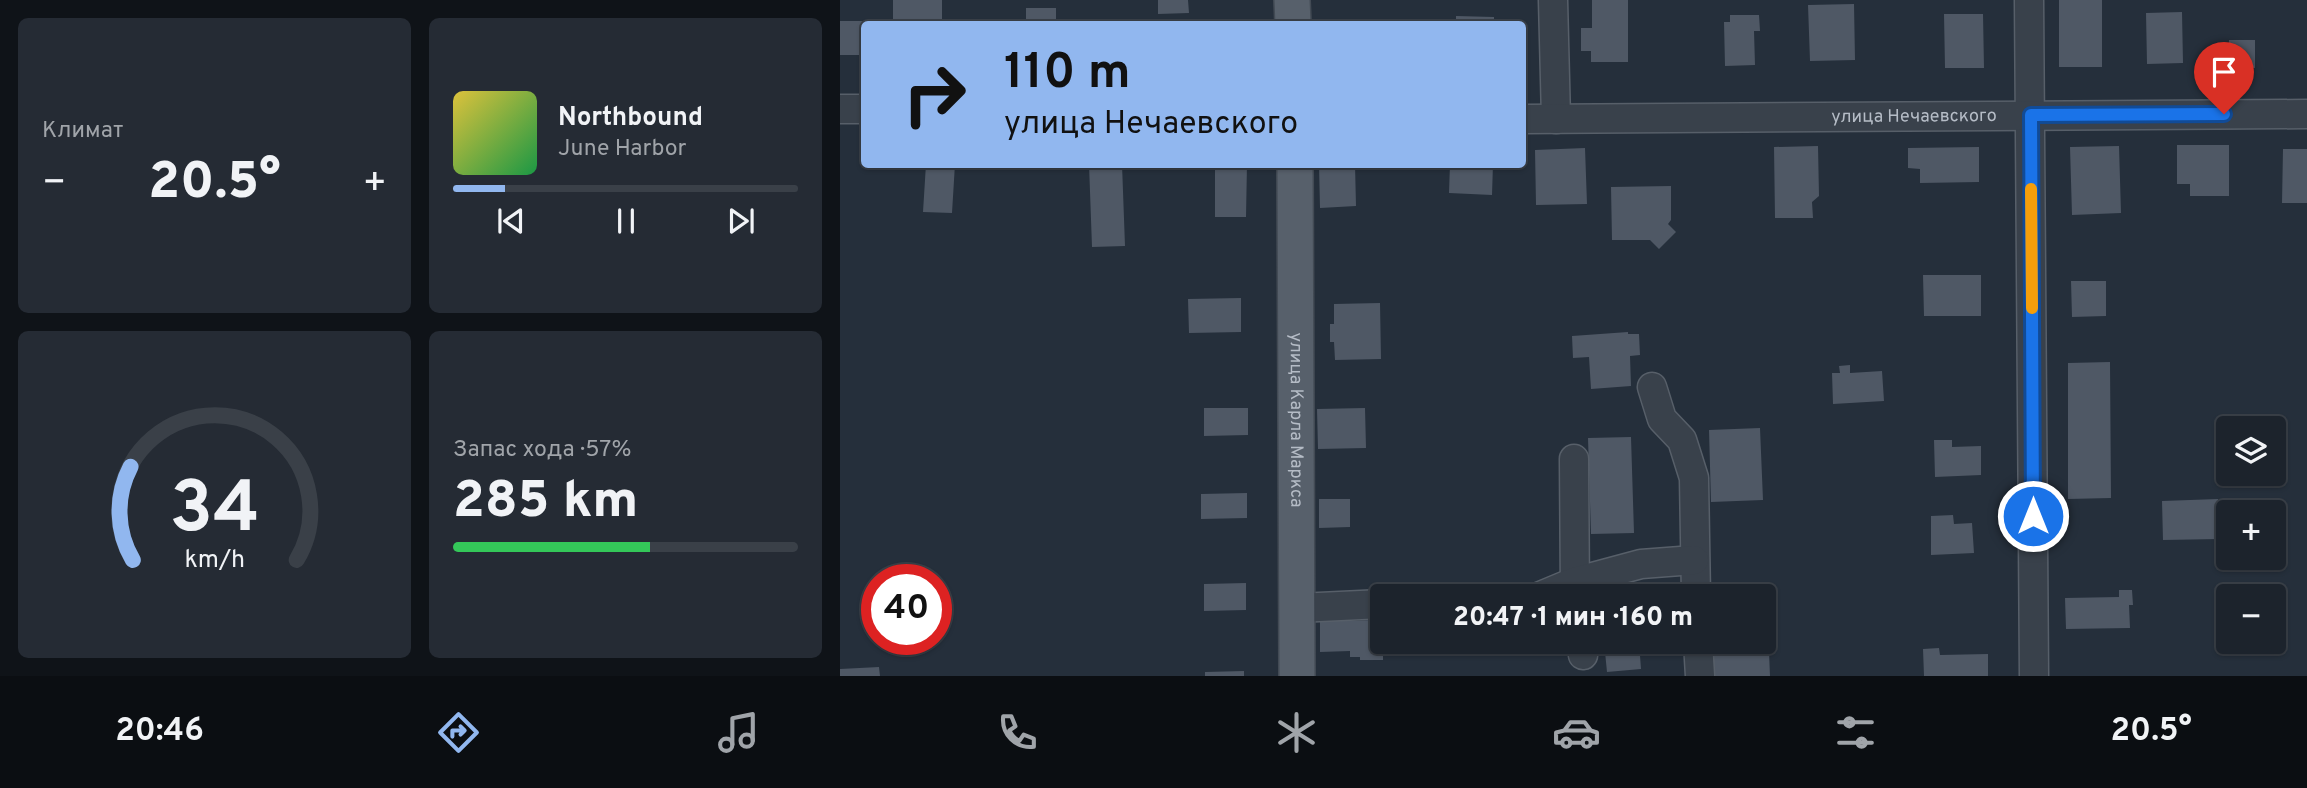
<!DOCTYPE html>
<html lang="ru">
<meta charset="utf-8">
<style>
body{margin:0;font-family:Overpass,sans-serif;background:#252b34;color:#f1f3f6;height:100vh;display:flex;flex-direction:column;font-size:26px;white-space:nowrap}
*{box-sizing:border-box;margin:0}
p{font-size:23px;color:#a0a4a9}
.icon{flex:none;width:38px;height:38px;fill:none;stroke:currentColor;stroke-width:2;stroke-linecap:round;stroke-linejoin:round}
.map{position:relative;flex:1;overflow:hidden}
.panel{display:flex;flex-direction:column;gap:18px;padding:18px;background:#0f1318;width:840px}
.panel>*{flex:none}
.guide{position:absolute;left:21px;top:21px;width:665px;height:147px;border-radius:7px;box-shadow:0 2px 5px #0004,0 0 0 2px #3a4048;background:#91b7ef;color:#111;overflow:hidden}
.tools{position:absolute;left:1376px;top:416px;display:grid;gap:14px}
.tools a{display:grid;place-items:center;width:70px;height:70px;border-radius:7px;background:#1c232c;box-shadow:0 2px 5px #0004,0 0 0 2px #3a4048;font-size:35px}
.speed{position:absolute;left:21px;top:564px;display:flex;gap:14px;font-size:35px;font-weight:700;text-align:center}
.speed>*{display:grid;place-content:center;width:91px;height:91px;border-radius:50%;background:#1c232c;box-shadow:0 2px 5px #0004,0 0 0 2px #3a4048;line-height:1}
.speed .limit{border:10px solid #d22;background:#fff;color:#111}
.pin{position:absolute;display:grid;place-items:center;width:60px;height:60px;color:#fff;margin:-72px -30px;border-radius:50% 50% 50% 0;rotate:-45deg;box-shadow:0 0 7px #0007}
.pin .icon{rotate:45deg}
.me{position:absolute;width:77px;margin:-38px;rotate:0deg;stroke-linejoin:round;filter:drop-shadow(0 0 5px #0008)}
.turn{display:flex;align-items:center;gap:24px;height:147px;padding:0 28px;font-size:32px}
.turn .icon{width:91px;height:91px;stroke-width:2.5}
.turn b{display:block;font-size:49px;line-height:60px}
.big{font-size:52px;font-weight:800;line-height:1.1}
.panel .tile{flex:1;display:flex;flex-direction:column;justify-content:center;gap:10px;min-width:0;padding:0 24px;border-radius:10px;background:#252b34}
.panel .dial{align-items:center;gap:0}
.dial svg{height:182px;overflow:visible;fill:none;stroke:#3a4048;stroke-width:7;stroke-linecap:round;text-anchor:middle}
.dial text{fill:#f1f3f6;stroke:none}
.song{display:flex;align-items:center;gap:21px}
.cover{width:84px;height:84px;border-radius:10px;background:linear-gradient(135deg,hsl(50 70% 55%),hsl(140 70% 35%))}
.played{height:7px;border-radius:4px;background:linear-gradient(90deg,#91b7ef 15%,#3a4048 15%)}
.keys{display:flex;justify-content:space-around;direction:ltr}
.heat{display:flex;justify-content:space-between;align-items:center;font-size:38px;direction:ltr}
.charge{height:10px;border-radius:5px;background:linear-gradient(90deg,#34c759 57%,#3a4048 0)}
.panel .tiles{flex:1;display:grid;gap:18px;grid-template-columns:repeat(2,1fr)}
.trip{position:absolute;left:530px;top:584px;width:406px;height:70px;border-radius:7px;background:#1c232c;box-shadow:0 2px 5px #0004,0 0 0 2px #3a4048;font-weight:800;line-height:70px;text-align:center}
.tabs{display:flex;height:112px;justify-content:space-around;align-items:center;background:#0b0e12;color:#a0a4a9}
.tabs .icon{width:49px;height:49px}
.tabs .active{color:#91b7ef}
.tabs b{font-size:32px;color:#f1f3f6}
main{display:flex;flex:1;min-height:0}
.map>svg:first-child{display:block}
</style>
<main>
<section class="panel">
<div class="tiles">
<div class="tile"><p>Климат</p>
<div class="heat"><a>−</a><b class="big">20.5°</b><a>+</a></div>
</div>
<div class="tile">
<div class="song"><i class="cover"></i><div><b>Northbound</b><p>June Harbor</p></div></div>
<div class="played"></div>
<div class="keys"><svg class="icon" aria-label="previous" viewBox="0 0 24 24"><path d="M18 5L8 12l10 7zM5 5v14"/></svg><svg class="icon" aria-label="pause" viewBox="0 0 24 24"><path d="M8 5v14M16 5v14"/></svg><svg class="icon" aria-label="next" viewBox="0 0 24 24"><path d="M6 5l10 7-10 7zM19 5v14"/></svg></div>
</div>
<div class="tile dial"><svg viewBox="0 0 100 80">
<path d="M14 69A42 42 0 1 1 86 69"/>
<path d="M14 69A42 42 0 0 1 13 28" stroke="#91b7ef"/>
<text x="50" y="56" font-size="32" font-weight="700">34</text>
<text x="50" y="72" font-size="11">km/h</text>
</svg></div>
<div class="tile"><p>Запас хода · 57%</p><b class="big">285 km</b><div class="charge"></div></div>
</div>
</section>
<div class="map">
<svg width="1467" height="676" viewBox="0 0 1467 676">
<rect width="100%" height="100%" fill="#252f3b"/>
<!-- building -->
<path fill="#4f5865" d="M53 0H102V20H53Z
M318 0H348L349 13 318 14Z
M752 0H788V62H751V51H741V28H752Z
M1219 0H1262V67H1219Z
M1014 4 1015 60 970 61 968 5Z
M186 8H216V24H186Z
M1342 12 1343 63 1307 64 1306 13Z
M1104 14H1143L1144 68H1105Z
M890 15H919L920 31H914L915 65 885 66 884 22H890Z
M616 16 654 17V24H616Z
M475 19H520V24H475Z
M0 21H24V55H0Z
M1389 40H1415V68L1388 67Z
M1337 145H1389V196H1350V184H1337Z
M978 146 979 196 972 202 973 218H935L934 147Z
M1279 146 1281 213 1232 215 1230 147Z
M1139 147V182L1080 183V169L1068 168V148Z
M745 148 747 204 696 205 695 150Z
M1443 149H1467V203H1442Z
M86 164H115L112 213 83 212Z
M249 164H282L285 246 252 247Z
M375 164H407L406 217H375Z
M479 164H515L516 206 480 208Z
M610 164H653L652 195 609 193Z
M831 186V220L828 224 836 232 819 249 810 240H772L771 187Z
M1083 275H1141V316H1084Z
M1231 281H1266V316L1232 317Z
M401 298V332L349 333 348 299Z
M540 303 541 359 495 360 494 342H490V324H494V304Z
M788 332V334H799L800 355 790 356 791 386 751 389 749 357 733 358 732 336Z
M1270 362 1271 498 1228 499V363Z
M1010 365V373L1042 371 1044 401 993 404 992 373H1000L999 366Z
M364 408H408V435L364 436Z
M525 408 526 448 478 449 477 409Z
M920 428 923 500 871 502 869 430Z
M791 437 794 533 751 534 748 438Z
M1094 440H1112V447L1141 446V475L1095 477Z
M407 493V518L361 519V494Z
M479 499H510V527L479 528Z
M1378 499 1379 539 1323 540 1322 501Z
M1113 515 1114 524 1132 523 1134 553 1091 555V516Z
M406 583V610L364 611V584Z
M794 587 795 597H760V590Z
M1279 590H1292L1293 605H1289L1290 628 1226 629 1225 598 1279 597Z
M480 613 505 615V621L536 620 537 642 543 643V660H520V657H510V651L480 652Z
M924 627H928L930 676H874L872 642H924Z
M764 642H799L801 669 767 672Z
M1099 648 1100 655 1148 654V676H1084L1083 649Z
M39 667 40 676H0V669Z
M404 671V676H365V672Z"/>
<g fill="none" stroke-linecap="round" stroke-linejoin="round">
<!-- minor casing -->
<g stroke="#575f69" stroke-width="31">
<g id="minor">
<path d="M713 0 716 119"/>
<path d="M1189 0 1194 676"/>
<path d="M0 109H24"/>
<path id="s1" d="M682 119 1467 114"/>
<path d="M812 387 822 419 842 440 854 478 856 597"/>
<path d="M734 459 735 597"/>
<path d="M698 597 734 582 801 564 854 560"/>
<path d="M458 608 542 604"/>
<path d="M741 642 743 655"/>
<path d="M858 642 860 676"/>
</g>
</g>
<!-- major casing -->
<g stroke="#424a54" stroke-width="38">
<g id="major">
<path d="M452 0 453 24"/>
<path id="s2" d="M455 164 457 676"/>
</g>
</g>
<!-- minor -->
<use href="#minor" stroke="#39414b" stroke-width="28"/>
<!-- major -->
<use href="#major" stroke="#57606b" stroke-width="35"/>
</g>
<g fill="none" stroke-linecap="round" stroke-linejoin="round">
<!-- route casing -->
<g stroke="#114b97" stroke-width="18">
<path id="route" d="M1193 516 1191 115 1384 114"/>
</g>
<!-- route -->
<use href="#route" stroke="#1a73e8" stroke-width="12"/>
<!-- slow -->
<path stroke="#f59e0b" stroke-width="12" d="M1191 189 1192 308"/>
</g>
<g text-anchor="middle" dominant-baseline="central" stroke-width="5" stroke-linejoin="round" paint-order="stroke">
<!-- street labels -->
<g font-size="18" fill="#b5bcc6" stroke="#1e2630">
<text stroke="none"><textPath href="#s1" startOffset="392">улица Нечаевского</textPath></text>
<text stroke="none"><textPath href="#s2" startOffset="256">улица Карла Маркса</textPath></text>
</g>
</g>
</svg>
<div class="tools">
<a><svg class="icon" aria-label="layers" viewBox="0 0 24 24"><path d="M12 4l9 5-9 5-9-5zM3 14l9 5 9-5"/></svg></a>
<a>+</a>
<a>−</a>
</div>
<div class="speed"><div class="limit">40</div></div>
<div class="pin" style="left:1384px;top:114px;background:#d93025"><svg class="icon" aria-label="arrive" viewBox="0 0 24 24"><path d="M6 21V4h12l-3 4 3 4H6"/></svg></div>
<svg class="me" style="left:1193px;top:516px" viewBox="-20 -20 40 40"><circle r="17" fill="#1a73e8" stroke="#fff" stroke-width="3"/><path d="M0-11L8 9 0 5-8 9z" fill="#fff"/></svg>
<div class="trip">20:47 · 1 мин · 160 m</div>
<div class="guide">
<div class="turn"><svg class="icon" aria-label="right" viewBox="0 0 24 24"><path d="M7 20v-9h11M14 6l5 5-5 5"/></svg><div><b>110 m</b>улица Нечаевского</div></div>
</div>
</div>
</main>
<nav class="tabs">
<b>20:46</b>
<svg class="icon active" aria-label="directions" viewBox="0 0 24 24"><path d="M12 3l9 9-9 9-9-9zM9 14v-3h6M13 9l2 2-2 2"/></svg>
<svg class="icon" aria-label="music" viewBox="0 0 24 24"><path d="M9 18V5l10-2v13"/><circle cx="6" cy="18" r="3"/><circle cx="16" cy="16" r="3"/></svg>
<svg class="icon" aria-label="phone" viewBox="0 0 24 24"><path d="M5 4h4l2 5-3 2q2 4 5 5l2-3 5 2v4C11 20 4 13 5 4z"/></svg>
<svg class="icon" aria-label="climate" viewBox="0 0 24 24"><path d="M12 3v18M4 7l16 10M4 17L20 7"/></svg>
<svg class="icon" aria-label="car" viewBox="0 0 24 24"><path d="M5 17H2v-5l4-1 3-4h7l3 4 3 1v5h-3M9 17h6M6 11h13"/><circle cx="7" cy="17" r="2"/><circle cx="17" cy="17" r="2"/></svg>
<svg class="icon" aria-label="filters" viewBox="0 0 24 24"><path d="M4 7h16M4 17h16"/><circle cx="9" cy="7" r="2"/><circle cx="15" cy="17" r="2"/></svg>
<b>20.5°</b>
</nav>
